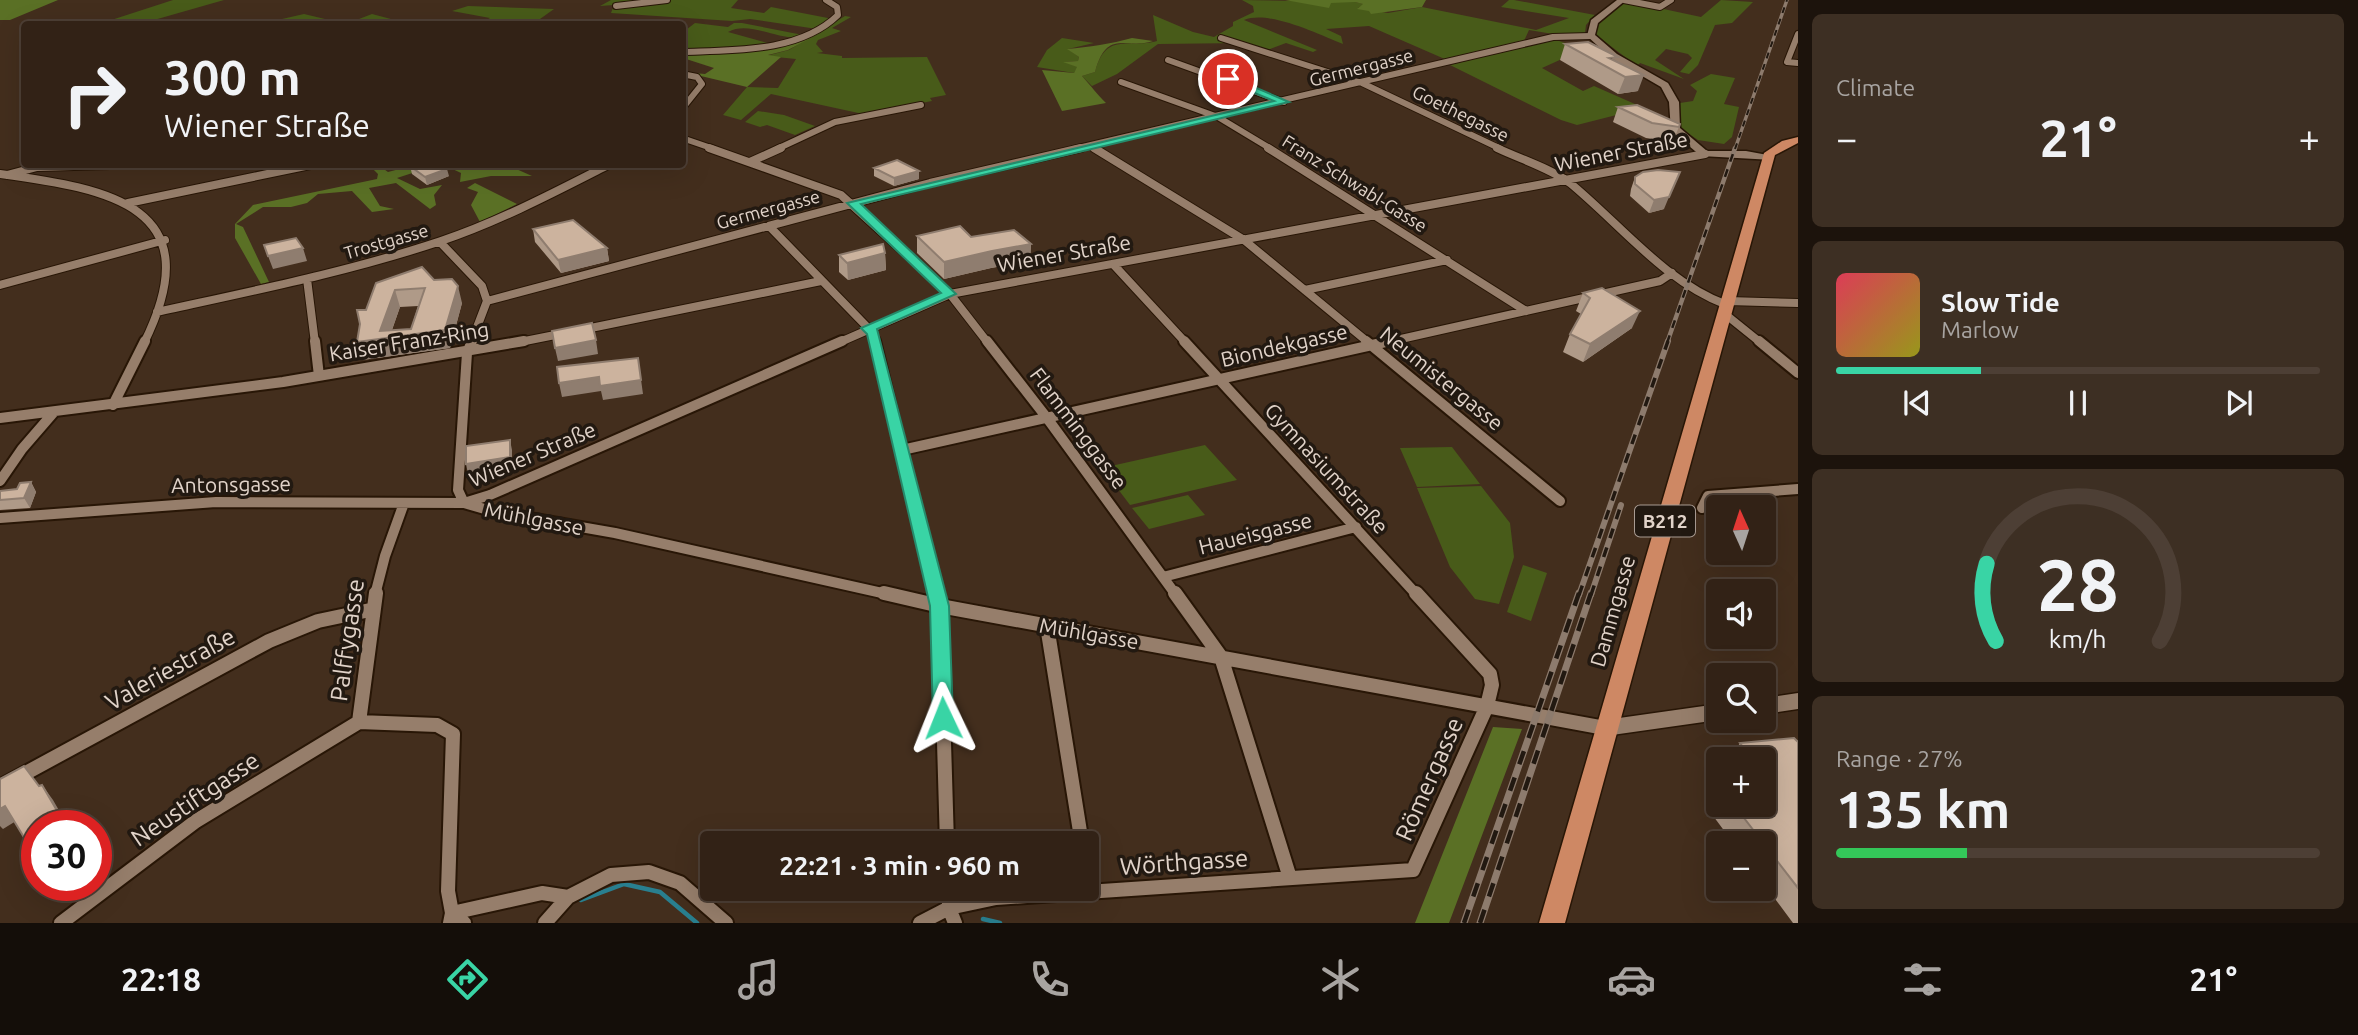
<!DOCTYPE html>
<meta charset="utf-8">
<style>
body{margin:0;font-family:Ubuntu,sans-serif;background:#3d2f23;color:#f1f3f6;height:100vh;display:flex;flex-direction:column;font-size:26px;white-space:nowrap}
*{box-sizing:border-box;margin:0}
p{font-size:23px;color:#a8a4a1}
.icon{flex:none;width:38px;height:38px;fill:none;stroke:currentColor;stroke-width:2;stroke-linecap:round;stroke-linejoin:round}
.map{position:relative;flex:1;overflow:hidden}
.panel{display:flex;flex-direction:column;gap:14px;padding:14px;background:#1c130c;width:560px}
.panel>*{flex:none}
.top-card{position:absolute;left:21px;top:21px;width:665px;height:147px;border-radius:7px;box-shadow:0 7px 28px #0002,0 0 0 2px #4d3f35;background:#322216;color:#f1f3f6;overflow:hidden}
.needle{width:46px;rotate:357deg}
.fabs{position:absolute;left:1706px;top:495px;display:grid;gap:14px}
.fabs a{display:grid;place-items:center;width:70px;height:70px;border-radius:7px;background:#322216;box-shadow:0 7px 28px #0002,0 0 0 2px #4d3f35;font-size:35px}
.speed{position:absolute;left:21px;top:810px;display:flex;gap:14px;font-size:35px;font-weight:700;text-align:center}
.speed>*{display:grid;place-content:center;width:91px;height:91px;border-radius:50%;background:#322216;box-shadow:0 7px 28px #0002,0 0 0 2px #4d3f35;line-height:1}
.speed .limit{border:10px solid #d22;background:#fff;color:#111}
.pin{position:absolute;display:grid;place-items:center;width:60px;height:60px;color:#fff;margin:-30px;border:4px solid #fff;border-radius:50%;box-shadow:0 2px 7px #0007}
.me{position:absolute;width:77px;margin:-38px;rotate:358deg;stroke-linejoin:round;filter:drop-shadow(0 0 5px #0008)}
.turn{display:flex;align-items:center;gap:24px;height:147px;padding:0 28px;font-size:32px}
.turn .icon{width:91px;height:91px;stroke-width:2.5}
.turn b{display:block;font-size:49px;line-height:60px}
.big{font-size:52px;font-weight:600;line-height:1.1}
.panel .tile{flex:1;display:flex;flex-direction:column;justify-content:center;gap:10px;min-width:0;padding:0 24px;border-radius:10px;background:#3d2f23}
.panel .dial{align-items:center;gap:0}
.dial svg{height:182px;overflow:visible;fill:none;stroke:#4d3f35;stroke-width:7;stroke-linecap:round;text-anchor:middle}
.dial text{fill:#f1f3f6;stroke:none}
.song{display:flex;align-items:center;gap:21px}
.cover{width:84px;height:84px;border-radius:10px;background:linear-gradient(135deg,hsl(350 70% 55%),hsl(60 70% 35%))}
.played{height:7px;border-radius:4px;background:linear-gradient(90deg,#39d4a5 30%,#4d3f35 30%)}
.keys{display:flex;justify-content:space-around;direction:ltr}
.heat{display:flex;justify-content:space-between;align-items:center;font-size:38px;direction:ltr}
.charge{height:10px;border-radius:5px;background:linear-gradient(90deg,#34c759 27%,#4d3f35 0)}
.trip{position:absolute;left:700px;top:831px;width:399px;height:70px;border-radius:7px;background:#322216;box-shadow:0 7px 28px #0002,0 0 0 2px #4d3f35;font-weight:600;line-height:70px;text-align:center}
.menu{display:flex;height:112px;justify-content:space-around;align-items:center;background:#140e09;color:#a8a4a1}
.menu .icon{width:49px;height:49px}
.menu .on{color:#39d4a5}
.menu b{font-size:32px;color:#f1f3f6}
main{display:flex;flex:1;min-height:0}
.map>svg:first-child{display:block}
</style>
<main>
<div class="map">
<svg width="1798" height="923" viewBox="0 0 1798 923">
<rect width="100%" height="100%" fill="#432e1d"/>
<!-- green -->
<path fill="#485b19" d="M173 0H224L140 24H99Z
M611 0H738L731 8 764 13 771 7 833 19 817 29 750 19 732 21 611 13 614 5 600 6Z
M1242 0 1355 2 1364 4 1358 8 1388 13 1422 7 1536 30 1569 18 1501 7 1509 0H1514L1595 15 1586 25 1585 33 1559 35 1529 30 1524 41 1447 60 1369 26 1326 29 1341 36 1343 44C1317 34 1270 10 1244 20L1317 50 1313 52 1286 43 1265 51 1241 43 1158 44 1117 74 1092 86 1082 76 1095 72C1106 31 1128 49 1157 41L1153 15 1193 32 1214 37 1233 26V22L1254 12 1253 6Z
M1721 0 1753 2 1732 23 1715 25 1698 65 1689 74 1680 72 1692 58 1688 54 1666 49 1655 60 1684 79 1640 63 1637 66 1596 35 1597 25 1626 1 1701 17Z
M468 6 554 9 533 24H479L490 18 452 11Z
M304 14 346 24 372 14 406 23 401 24H260Z
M845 16 851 17 832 28 841 31 818 40 816 44 823 52 817 53 842 56V58L927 57 946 95 930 98 932 101 863 114 771 94 741 120 723 115 747 87 778 88 796 59 766 56 789 50Z
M695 23 728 27 734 23H742L808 36C782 44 751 19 728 32L775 45 683 53 682 33Z
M1062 38 1094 43 1068 49 1079 57 1078 61 1065 62 1078 67 1074 73 1037 67 1047 50Z
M1553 39 1584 49 1542 68 1583 91 1594 86 1644 108 1577 125 1561 120 1450 65Z
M1711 74 1735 78 1724 104 1739 107 1732 137 1724 144 1698 140 1680 128V103L1693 101 1697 91 1690 85Z
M758 111 784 115 815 126 795 135 767 125 760 127 745 122Z
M1205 445 1237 480 1130 505 1102 468Z
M1452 447 1480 484 1417 487 1400 448Z
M1481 486 1510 523 1514 557 1499 604 1475 599 1450 567 1417 488Z
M1188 495 1205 515 1149 529 1132 508Z
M1523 565 1547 573 1531 621 1507 612Z"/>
<!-- forest -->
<path fill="#5a7025" d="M0 0H58L10 20H0Z
M1285 0H1426L1422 7 1371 14 1369 11 1357 9 1363 4 1355 2 1331 3 1329 8Z
M820 33 788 50 768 55 781 57 747 87 684 72 705 74 714 68 683 58 682 53 752 49Z
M1132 38 1153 41C1126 50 1107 28 1095 72L1082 76C1091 86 1097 94 1106 103L1062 111 1042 70 1074 73 1077 67 1063 62 1078 61 1079 57 1067 49C1089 47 1111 44 1132 38Z
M369 165H378L388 172 415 165H437L397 178 420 189 442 185 434 195 436 205 430 209 396 183 369 188 380 206 394 209 372 212 352 191 318 194 307 203 291 207H263L236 224 243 227 269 282 261 284 235 238V224L253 205 377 179 378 174Z
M444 165H472L480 169 514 168 532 176H491L460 182 461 173Z
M475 183 517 204 480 222 471 205 478 192 467 188Z
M1493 727 1522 729 1449 923H1415Z"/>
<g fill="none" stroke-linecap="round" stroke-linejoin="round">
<!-- stream -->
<path stroke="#297f8f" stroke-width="4.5" d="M581 900 624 884 660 892 697 923
M983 919 1000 923"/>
<!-- street-far3 casing -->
<g stroke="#281606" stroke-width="8">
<path id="street-far3" d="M1624 0 1660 7 1671 0
M616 6 667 0
M1798 34 1787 62 1798 63
M1221 38 1362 83 1501 149
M682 52C733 50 799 53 838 15L837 7 826 0
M1168 60 1284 102
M682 74 697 77 702 84 682 109
M1121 82 1218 117 1271 149
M682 138 714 149
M1091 146 1096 149
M777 149 835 122 921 105
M1074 149 1553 37 1591 36"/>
</g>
<!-- street-far2 casing -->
<g stroke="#281606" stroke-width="10">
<path id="street-far2" d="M709 148 841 195 950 294 988 343
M1094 148 1244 240 1369 343
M1268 148 1526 311
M1497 148C1520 159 1550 168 1570 183 1621 225 1665 282 1727 305
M750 162 781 148
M0 174C110 189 212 206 144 343
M7 175 37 167 147 164
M128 203 315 164
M769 226 873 333 875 343
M440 242 482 286 487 301 471 343
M1113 264 1186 343
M307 279 315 343
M0 285 165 240
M1305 290 1447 260
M487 301 930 183 1081 148
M1728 301 1798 303
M157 312C252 291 348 272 441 241 500 221 555 192 610 164
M1725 314 1761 343
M581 330 821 281
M515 343 565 333
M838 343 950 294 1705 154
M1383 343 1660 281 1672 273"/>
</g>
<!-- street-far1 casing -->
<g stroke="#281606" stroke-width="14">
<path id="street-far1" d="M315 341 319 376
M875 341 937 595
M987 341 1047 418 1176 595
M1184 341 1417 595
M1366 341 1560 501
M1759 341 1798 373
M113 405 145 341
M0 418 283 382 524 341
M902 450 1390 341
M0 481 22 449 54 412
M464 503 458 490 467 353 472 341
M464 503 495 512 615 533 891 595
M1702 508 1708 496 1798 489
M0 518 216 502 464 503 490 495 842 341
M1163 577 1356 527
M375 595 385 556 404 503"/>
</g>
<!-- street casing -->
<g stroke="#281606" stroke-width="18">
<path id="street" d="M376 593 359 722 437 725 453 734 448 891 452 913 464 923
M884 593 940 606 1605 728
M937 593 940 606 947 844
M1175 593 1221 657 1290 878
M1047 626 1082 844
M0 787 269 641 318 621 370 610
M1087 870 1090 891
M949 889V908L955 923
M61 923 196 821 359 722
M450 923 452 913 542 893 568 897
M545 923 568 897 611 875 649 872 680 883 726 923
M920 923 949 908 996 898 1413 870 1487 706 1492 685 1490 674 1416 593"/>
</g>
<!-- secondary casing -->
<g stroke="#281606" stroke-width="3">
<path id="secondary" d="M1617 0H1626L1598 23 1595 35 1617 54 1668 83 1679 102 1680 128 1707 151H1746L1773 156V160L1701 156 1671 131 1669 102 1661 87 1611 58 1587 36 1591 20Z
M1798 693V709L1764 714V698Z
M1718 704V720L1605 736 1598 734 1595 728 1598 722 1605 720Z"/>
</g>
<!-- primary casing -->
<g stroke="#281606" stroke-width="3">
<path id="primary" d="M1798 137V143L1775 155 1565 923H1539L1764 153 1782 141Z"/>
</g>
<!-- street-far3 -->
<use href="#street-far3" stroke="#967e6b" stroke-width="6"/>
<!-- street-far2 -->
<use href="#street-far2" stroke="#967e6b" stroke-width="8"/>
<!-- street-far1 -->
<use href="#street-far1" stroke="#967e6b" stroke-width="10"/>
<!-- street -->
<use href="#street" stroke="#967e6b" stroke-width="14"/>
<!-- secondary -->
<use href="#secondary" fill="#967e6b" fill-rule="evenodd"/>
<!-- primary -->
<use href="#primary" fill="#ce8864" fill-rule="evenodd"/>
<!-- rail-far3 casing -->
<g stroke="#8d7b6d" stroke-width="3.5">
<path id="rail-far3" d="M1735 149 1787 0"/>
</g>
<!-- rail-far2 casing -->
<g stroke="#8d7b6d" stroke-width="4.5">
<path id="rail-far2" d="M1667 343 1735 148"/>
</g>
<!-- rail-far1 casing -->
<g stroke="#8d7b6d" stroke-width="6">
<path id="rail-far1" d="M1579 595 1668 341
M1591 595 1621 505"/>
</g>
<!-- rail casing -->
<g stroke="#8d7b6d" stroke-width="7">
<path id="rail" d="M1464 923 1579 593
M1480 923 1591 593"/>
</g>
<!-- rail-far3 -->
<use href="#rail-far3" stroke="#221911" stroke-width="2" stroke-dasharray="6" stroke-linecap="butt"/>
<!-- rail-far2 -->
<use href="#rail-far2" stroke="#221911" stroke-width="2.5" stroke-dasharray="8" stroke-linecap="butt"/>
<!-- rail-far1 -->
<use href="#rail-far1" stroke="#221911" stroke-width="3.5" stroke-dasharray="10" stroke-linecap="butt"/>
<!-- rail -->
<use href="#rail" stroke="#221911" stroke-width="4.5" stroke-dasharray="14" stroke-linecap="butt"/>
</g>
<!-- wall -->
<path fill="#af9a88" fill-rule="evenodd" d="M1565 44 1617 62 1638 91 1618 94 1560 60Z
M1618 107 1680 124 1673 142 1646 138 1613 122Z
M410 166 449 176 427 185 412 174Z
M874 168 919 171V179L894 186 874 176Z
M1635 177 1664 209 1649 213 1630 196 1631 189Z
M533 229 607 248 609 261 561 273 535 242Z
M917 236 971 237 1031 244 1030 261 991 268 944 279 917 253Z
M885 253 886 270 848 280 839 272V255Z
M434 280 462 303 450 348 362 360 366 310 376 283ZM418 306 411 329 392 330 400 307Z
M1583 293 1632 328 1583 362 1563 352 1570 334 1581 314 1576 311Z
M31 482 36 492 30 508 0 510V491L17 489Z
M1798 742V923H1793L1764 884V844H1734L1708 809 1718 793V805H1764V760H1729L1740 743Z"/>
<!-- shaded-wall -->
<path fill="#8f7d6f" d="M1644 75 1638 91 1618 94 1625 77Z
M447 169 449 176 427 185 425 177Z
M919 171V179L894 186V178Z
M1669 197 1664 209 1649 213 1654 200Z
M1031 244 1030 261 991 268 944 279V262L992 251Z
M303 248 307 261 273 269 268 256Z
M607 248 609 261 561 273 558 260Z
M885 253 886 270 848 280 847 263Z
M458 286 462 303 450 348 362 360 357 342 380 331 395 290 400 307 389 338 445 330Z
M1640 311 1632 328 1583 362 1590 344Z
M596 340 598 354 558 361 555 348Z
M638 358 643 394 603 400 601 391 562 397 559 383 599 377Z
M510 440 512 450V466L468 474 466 464Z
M31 482 36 492 30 508 24 498Z
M42 785 53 800 68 826H58L56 824Z
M5 806 16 821 3 829 0 826V809Z
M37 835V854L25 839Z"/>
<!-- building -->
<path fill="#ccb39e" stroke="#8f7d6f" stroke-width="2" fill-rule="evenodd" d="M1588 42 1618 57 1609 58 1644 75 1625 77 1565 44Z
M1637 105 1680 124 1679 127 1652 123 1618 107Z
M897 160 919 171 894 178 874 168Z
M416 164H441L447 169 425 177 410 166Z
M1658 170 1680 172 1669 197 1654 200 1635 184V177L1643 172Z
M573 220 607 248 558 260 533 229Z
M960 226 971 237 1014 230 1031 244 992 251 944 262 917 236Z
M296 238 303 248 268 256 264 245Z
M883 244 885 253 847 263 839 255Z
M422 267 434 280 452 279 458 286 445 330 357 342 360 324 357 310H366L376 283ZM425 288 411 329 380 331 395 290Z
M1602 288 1640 311 1590 344 1570 334 1590 298 1583 293Z
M592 323 596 340 555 348 552 331Z
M638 358 641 380 600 386 599 377 559 383 557 367Z
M510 440V457L466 464V446Z
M31 482 24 498 0 500V491L17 489 20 483Z
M1794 738 1798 742V888L1734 805H1764V785L1774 784 1764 772V760H1753L1740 743Z
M24 766 39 786 42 785 63 821 56 824 58 826H37V835L25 839 5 806 0 809V779Z"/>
<!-- route -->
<path fill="#39d4a5" stroke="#258a6b" stroke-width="2" d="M1225 77H1231L1289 102 861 204 956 294 877 329 949 606 953 718 950 724 943 726 936 724 933 718 930 606 867 334 861 328 941 293 847 203 1274 101 1225 81Z"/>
<g text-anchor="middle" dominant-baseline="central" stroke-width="7" stroke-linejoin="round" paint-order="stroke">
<!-- far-street labels -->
<g font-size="18" fill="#e1d3c9" stroke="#221911">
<text transform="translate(1361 67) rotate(-14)">Germergasse</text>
<text transform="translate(1461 113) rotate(26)">Goethegasse</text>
<text transform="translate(1355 183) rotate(32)">Franz Schwabl-Gasse</text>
<text transform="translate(768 209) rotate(-15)">Germergasse</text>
<text transform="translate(386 241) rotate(-16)">Trostgasse</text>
</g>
<!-- shield labels -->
<rect fill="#221911" stroke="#a89b92" stroke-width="2" x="1635" y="505.5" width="60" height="31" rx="5"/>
<g font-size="19" font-weight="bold" fill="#e1d3c9">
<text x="1665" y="521">B212</text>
</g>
<!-- street labels -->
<g font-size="21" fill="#e1d3c9" stroke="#221911">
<text transform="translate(1621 151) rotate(-11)">Wiener Straße</text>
<text transform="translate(1064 253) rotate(-10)">Wiener Straße</text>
<text transform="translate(409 341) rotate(-9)">Kaiser Franz-Ring</text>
<text transform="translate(1284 345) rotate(-13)">Biondekgasse</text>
<text transform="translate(1442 378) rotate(39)">Neumistergasse</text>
<text transform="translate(1079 428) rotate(53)">Flamminggasse</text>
<text transform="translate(532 454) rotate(-23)">Wiener Straße</text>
<text transform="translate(1327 468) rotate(47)">Gymnasiumstraße</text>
<text transform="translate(231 484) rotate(-1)">Antonsgasse</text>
<text transform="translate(534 518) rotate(11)">Mühlgasse</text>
<text transform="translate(1255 533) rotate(-14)">Haueisgasse</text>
<text transform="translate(1612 611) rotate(-74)">Dammgasse</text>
<text transform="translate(1089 633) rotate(10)">Mühlgasse</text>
</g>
<!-- near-street labels -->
<g font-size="24" fill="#e1d3c9" stroke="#221911">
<text transform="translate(347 640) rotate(-82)">Palffygasse</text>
<text transform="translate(170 669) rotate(-29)">Valeriestraße</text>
<text transform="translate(1429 779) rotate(-66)">Römergasse</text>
<text transform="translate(195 799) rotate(-34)">Neustiftgasse</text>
<text transform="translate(1184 862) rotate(-4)">Wörthgasse</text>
</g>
</g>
</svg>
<div class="fabs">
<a><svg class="needle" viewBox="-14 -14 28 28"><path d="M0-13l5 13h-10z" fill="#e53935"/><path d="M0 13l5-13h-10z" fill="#a8a4a1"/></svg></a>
<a><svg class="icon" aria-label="sound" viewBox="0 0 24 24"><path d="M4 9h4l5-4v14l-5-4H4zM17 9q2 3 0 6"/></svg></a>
<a><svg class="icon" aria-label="search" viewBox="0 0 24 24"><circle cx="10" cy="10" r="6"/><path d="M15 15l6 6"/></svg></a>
<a>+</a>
<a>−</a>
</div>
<div class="speed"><div class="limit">30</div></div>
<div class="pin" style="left:1228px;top:79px;background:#d93025"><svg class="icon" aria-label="arrive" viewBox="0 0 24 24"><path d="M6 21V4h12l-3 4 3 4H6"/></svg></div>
<svg class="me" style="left:943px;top:718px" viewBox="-20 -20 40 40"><path d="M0-17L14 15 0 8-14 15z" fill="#39d4a5" stroke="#fff" stroke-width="4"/></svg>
<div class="trip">22:21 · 3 min · 960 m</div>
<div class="top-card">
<div class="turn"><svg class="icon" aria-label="right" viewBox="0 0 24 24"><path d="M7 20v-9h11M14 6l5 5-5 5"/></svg><div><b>300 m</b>Wiener Straße</div></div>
</div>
</div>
<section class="panel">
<div class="tile"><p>Climate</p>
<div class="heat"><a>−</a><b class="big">21°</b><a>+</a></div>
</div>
<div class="tile">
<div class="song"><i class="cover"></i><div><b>Slow Tide</b><p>Marlow</p></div></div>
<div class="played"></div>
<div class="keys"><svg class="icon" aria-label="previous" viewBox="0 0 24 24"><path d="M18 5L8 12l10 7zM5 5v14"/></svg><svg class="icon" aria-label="pause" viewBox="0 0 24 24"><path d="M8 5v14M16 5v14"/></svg><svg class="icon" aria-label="next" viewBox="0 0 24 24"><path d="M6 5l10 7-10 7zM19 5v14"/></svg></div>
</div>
<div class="tile dial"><svg viewBox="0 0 100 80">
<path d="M14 69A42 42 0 1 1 86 69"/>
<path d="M14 69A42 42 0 0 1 10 35" stroke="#39d4a5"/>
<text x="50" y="56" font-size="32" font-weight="700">28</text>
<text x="50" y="72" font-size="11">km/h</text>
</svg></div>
<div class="tile"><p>Range · 27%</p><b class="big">135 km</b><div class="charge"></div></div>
</section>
</main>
<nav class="menu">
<b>22:18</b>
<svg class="icon on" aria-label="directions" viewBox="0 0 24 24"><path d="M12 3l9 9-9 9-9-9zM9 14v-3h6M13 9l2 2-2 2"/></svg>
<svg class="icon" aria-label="music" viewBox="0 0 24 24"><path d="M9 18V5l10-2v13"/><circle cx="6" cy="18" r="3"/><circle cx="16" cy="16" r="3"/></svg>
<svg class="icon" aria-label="phone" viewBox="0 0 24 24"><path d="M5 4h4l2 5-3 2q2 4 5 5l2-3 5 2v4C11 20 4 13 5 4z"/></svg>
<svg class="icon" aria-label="climate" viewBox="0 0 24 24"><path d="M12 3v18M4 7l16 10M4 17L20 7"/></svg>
<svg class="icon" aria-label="car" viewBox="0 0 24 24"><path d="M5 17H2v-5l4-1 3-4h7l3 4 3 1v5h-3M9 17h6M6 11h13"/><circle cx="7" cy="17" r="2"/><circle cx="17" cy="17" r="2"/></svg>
<svg class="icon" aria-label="filters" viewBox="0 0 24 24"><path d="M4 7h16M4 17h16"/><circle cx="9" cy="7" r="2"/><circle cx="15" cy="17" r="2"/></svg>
<b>21°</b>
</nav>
